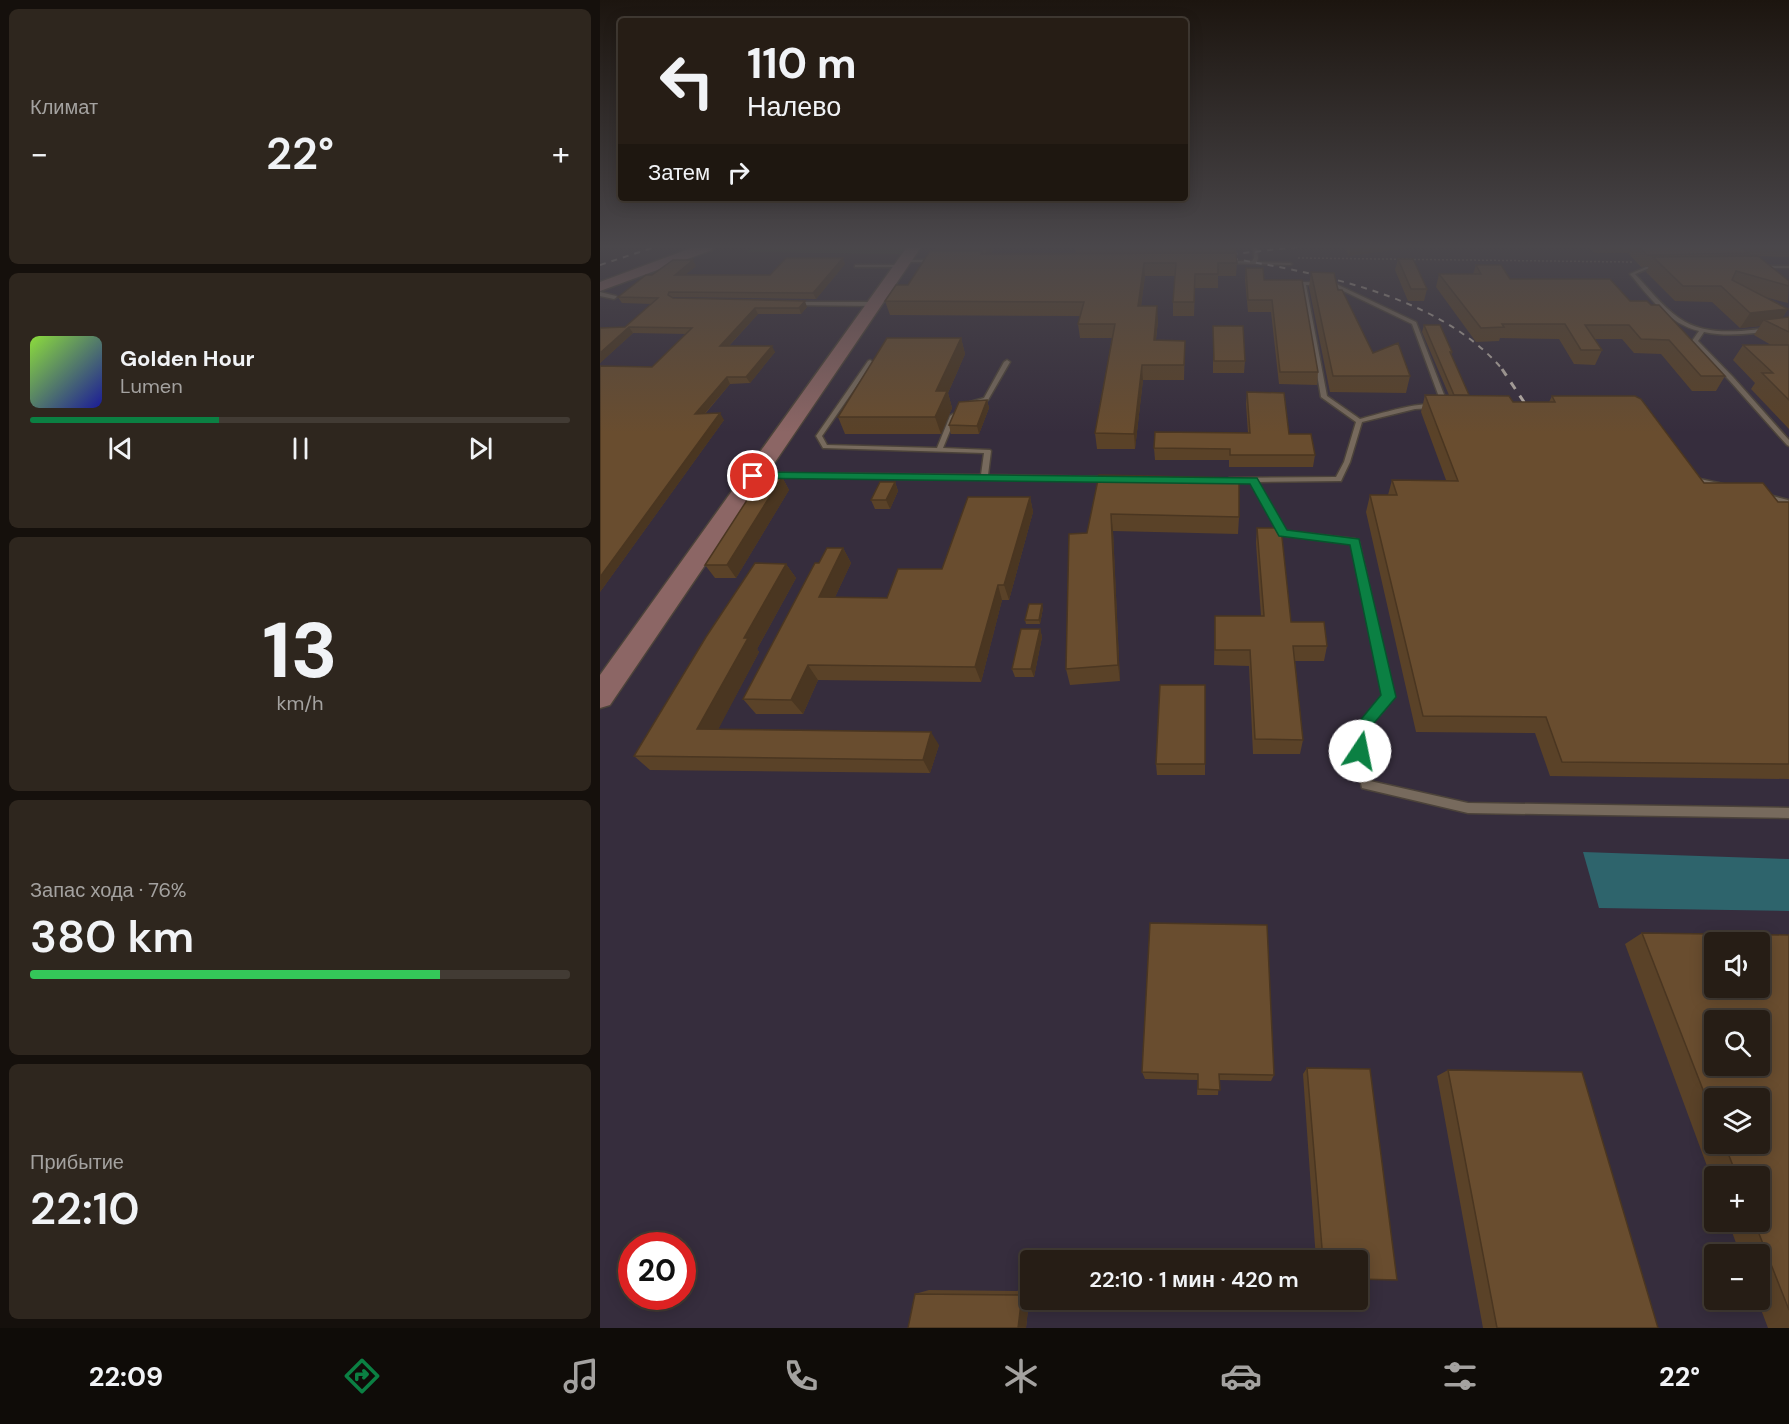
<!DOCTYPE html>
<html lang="ru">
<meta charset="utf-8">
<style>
body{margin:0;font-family:"DM Sans",sans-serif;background:#2e261e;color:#f1f3f6;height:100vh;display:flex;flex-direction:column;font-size:22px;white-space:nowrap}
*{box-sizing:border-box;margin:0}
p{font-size:20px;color:#a4a2a0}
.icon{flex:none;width:33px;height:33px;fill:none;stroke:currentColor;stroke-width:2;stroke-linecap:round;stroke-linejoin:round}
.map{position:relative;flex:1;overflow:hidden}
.sheet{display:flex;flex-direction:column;gap:9px;padding:9px;background:#15100c;width:600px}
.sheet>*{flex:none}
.top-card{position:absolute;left:18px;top:18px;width:570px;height:183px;border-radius:6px;box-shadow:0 3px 15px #0003,0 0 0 2px #423b34;background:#261d15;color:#f1f3f6;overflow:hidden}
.tools{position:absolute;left:1104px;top:932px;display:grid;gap:12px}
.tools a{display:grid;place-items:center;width:66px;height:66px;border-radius:6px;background:#261d15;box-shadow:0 3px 15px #0003,0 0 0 2px #423b34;font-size:30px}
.speed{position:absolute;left:18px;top:1232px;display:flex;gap:12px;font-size:30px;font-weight:700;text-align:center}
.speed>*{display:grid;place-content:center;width:78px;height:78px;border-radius:50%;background:#261d15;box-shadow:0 3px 15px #0003,0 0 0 2px #423b34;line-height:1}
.speed .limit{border:9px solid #d22;background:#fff;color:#111}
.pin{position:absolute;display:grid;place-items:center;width:51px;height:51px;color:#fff;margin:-26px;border:3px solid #fff;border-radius:50%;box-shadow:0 2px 6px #0007}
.me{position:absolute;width:66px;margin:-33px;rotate:11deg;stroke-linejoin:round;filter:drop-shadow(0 0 4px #0008)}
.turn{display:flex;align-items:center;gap:21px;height:126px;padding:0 30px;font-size:27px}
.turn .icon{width:78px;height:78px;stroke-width:2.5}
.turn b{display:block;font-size:42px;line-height:51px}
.then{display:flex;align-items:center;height:57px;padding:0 30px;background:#0003;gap:12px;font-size:22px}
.big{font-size:45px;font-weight:600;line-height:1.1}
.sheet .widget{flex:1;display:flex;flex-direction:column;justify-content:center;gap:9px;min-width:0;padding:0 21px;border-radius:9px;background:#2e261e}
.sheet .dial{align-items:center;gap:0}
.dial b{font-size:78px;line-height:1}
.song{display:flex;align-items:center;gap:18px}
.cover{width:72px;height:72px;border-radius:9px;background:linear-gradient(135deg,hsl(90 70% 55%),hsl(240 70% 35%))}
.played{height:6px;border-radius:3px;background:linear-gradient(90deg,#0b8043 35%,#423b34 35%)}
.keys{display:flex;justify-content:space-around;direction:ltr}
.heat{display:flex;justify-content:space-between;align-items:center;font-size:33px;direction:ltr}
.charge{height:9px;border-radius:4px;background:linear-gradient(90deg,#34c759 76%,#423b34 0)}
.trip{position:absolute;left:420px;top:1250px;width:348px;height:60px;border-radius:6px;background:#261d15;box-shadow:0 3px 15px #0003,0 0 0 2px #423b34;font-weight:600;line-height:60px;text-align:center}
.dock{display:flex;height:96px;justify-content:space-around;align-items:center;background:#0f0c08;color:#a4a2a0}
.dock .icon{width:42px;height:42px}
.dock .active{color:#0b8043}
.dock b{font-size:27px;color:#f1f3f6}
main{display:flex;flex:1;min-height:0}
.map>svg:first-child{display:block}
</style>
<main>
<section class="sheet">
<div class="widget"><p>Климат</p>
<div class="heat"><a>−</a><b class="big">22°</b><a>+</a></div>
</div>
<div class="widget">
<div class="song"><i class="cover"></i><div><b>Golden Hour</b><p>Lumen</p></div></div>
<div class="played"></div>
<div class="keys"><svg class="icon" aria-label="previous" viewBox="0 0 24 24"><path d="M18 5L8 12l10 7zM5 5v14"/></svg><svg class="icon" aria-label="pause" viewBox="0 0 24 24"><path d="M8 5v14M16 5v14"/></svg><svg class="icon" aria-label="next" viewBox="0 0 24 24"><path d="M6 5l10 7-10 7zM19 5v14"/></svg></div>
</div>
<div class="widget dial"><b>13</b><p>km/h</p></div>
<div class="widget"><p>Запас хода · 76%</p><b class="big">380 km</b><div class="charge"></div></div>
<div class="widget"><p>Прибытие</p><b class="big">22:10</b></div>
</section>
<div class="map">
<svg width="1189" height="1328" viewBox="0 0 1189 1328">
<rect width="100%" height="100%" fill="#33271c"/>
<!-- industrial -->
<path fill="#362d3d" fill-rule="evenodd" d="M0 247H1189V1328H0ZM1114 942H1160V987H1114ZM1114 1020H1160V1065H1114ZM1114 1098H1160V1143H1114ZM1114 1176H1160V1221H1114ZM32 1245H82V1296H32ZM1114 1254H1160V1299H1114ZM430 1260H758V1299H430Z"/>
<!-- green -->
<path fill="#395335" d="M153 247H306L301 254 147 252Z"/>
<!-- water -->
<path fill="#2e646c" d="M983 852 1189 859V911L999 908Z"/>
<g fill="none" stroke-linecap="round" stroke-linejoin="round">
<!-- lane casing -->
<g stroke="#4c433a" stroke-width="3">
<path id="lane" d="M653 247H657L658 258 657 262 690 263 692 264 690 265 625 263 623 262 625 261H652L654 258Z
M304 260H335L337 261 335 262H302V261Z
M257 265H301L303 266 301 267H255V265Z
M1161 266H1189V268H1159V267Z
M1046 267H1061L1063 268 1061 269H1047L1035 274C1049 289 1062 306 1079 318 1110 340 1154 329 1189 325V329C1161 332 1132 338 1104 332L1098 341 1133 377 1189 440V446L1187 445 1129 380 1093 342 1092 341 1099 331C1069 324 1049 297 1030 274Z
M703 282 734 283 816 322 848 405 845 407 842 405 812 324 731 285H706L727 396 760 419C777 415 821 400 836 406L833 408 815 409 762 422 750 462 741 481 658 482 686 531 755 539 759 542 794 697 761 735 770 781 868 803 1189 808V818L868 813 762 788 751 734 784 696 752 544 680 535 651 482H629L625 480 629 478 736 477 744 462 756 422 721 397 701 283Z
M0 292 16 296 17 297 14 299 0 296Z
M195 302H274L277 304 274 306 193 305V303Z
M270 360 273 362 222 436 227 445 337 448 350 416 353 414 356 416 343 448 390 450 391 451 388 475 510 477 514 479 510 481 153 476V474L155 473 381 475 384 453 223 448 216 436 268 361Z
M407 360 410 362 388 400 370 404V402L384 398 404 362Z
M1091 477 1123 484 1127 486 1123 488 1093 481 1089 479Z
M1162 494H1165L1188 500 1189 502V509H1186L1182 504 1162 498Z"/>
</g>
<!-- secondary casing -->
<g stroke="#4c433a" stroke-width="3">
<path id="secondary" d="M94 247H114L112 250 0 291V282Z
M307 247H321L10 705 0 708V675Z"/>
</g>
<!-- path -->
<path stroke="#7f756c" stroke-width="1.5" stroke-dasharray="2 2" stroke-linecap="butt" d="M698 258 1033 262"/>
<!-- lane -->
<use href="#lane" fill="#776a5d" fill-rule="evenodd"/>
<!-- secondary -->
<use href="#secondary" fill="#8c6665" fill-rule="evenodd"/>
<!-- rail-far1 -->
<path stroke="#bfb6ae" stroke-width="2" stroke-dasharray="6 6" stroke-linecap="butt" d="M697 247 617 256C712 272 838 293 903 370
M0 265 55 247"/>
<!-- rail -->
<path stroke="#bfb6ae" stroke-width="3" stroke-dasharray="8 8" stroke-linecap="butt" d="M902 369 934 417"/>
</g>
<!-- wall -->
<path fill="#5a4228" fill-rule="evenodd" d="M335 247H394L391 254H476L475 247H636L637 263 636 276H618V288H595L594 316H573V302L575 276H545L541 306 558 321 556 340 585 341 584 380H543L535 449H497L495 433 512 338H480L478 324 480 316 290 315 285 301 308 285 336 251Z
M746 247H812L749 256Z
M989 247H1189V257L1158 256 1189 281 1188 303 1165 297 1188 309 1182 318 1189 317V429L1151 389 1155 383 1133 360 1143 345H1171L1154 335 1160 326 1140 328 1112 302 1075 301 1046 272 1049 266 1041 267 1028 253H995Z
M798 259 827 289 824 301H808L795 270Z
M245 264 216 299 72 297 73 298 207 307 201 314H158L129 346 175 352 150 383 130 384 105 414 124 420 0 592 52 367 86 334 33 333 0 363V328L25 327 52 304 22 303 18 297 96 266 84 275H170Z
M876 265 910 279 1030 301 1125 376 1116 391H1092L1061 354 1034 353 1022 339H995L1002 350 995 365 974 364 959 339 900 338 899 341 876 342 836 287 839 274H873Z
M646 268 664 280 718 372 717 385 679 384 671 312H648L645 280Z
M711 272 738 290 773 353 810 376 806 393 730 392 709 287Z
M824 325 852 352 851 355 869 395 913 402H949L952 396 1104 483 1178 502H1189V779L950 776 935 733 816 732 766 512 770 495H788L792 480H846L821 412 825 395H849L822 332Z
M613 326 645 361 644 373H613Z
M361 338 365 354 348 393 352 408 341 434H245L238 417Z
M647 392 689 434 715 455 713 467H629V460H555L554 448 648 433 646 404Z
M387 400 389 408 379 434H351L349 425Z
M499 475 639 517 638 534 513 531 520 681 470 685 466 669 487 533Z
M182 477 189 490 136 578H115L105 565Z
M295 482 298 491 290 509H275L271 500Z
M430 497 433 512 409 600H402L381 682 218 680 203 714H156L143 699 219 563 243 548 251 563 235 597 287 598 342 569Z
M657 528 691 622 727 646 724 661H695L703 740 700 754H653L649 666 614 665 615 616H661L656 543Z
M186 564 196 578 157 649 159 652 118 729 339 745 330 773 50 770 34 756Z
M443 608 440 624H426L425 620Z
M440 629 442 637 434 677H415L412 669Z
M605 685V775H557L556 764Z
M1042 933 1189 935V1328H1168L1157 1299H1160V1254H1140L1128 1221H1160V1176H1114V1185L1025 944ZM1114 1098 1160 1143H1114Z
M707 1068 758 1260H716L703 1074Z
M848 1070 1058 1328H883L837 1076Z
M542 1072 674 1075 671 1081 619 1080 618 1095H597L598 1080 545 1079Z
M329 1290 430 1291 426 1328H308L315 1294Z"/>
<!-- shaded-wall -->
<path fill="#4a3621" d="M386 247H394L388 258Z
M750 247H812L749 256Z
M243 258 245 264 216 299 213 293Z
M93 260 96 266 78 281 75 275Z
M544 263 545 276 539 320 538 306Z
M205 301 207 307 201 314 199 308Z
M557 306 558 321 554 355V340Z
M155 308 158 314 123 352 120 346Z
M1188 309 1178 324 1164 320 1160 326 1140 328 1150 313Z
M29 327 33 333 0 363V353Z
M361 338 365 354 348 393 352 408 341 434 335 417 336 391Z
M172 346 175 352 150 383 146 377Z
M542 365 543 380 535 449 534 434Z
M127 377 130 384 99 420 95 414Z
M387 400 389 408 379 434 377 426Z
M120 413 124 420 0 592V577Z
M182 477 189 490 136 578 127 565Z
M295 482 298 491 290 509 286 500Z
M430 497 433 512 409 600 404 585Z
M511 514 513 531 520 681 518 665Z
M243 548 251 563 228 612 219 597Z
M186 564 196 578 157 649 159 652 111 743 97 729 144 638Z
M398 585 402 600 381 682 375 667Z
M442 604 443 608 440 624 439 620Z
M440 629 442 637 434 677 431 669Z
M208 665 218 680 203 714 191 700Z
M331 732 339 745 330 773 323 760Z
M430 1291 426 1328H418L422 1295Z"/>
<!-- building -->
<path fill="#694d2f" stroke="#4a3621" stroke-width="1.5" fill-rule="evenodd" d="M1039 247H1141L1148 253 1047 255Z
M330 251H382L381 254 636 253 637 263H618V274H595L594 302H573L576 263H544L538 306H557L554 340 585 341 584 365H542L534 434 495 433 515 324H478L484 302 285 301 296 285H308Z
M1158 256 1189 281V286L1136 271 1132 280 1188 309 1150 313 1121 286H1083L1053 257Z
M186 258H243L213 293 69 292 68 295 73 298 205 301 199 308H155L120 346H172L146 377H127L95 414 120 413 0 577V366L52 367 92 328 29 327 0 353V328L25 327 58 298 18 297 46 275H52L73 260H93L75 275H170Z
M798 259H813L827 289H811Z
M876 265H901L910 279H1010L1030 301H1047L1051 305H1059L1125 376H1101L1069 340 1041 339 1029 325H985L1002 350H981L965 324H902L904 327 881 328 839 274H881Z
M646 268H663L664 280H702L718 372H680L672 300H648Z
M711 272 734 273 738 290H742L773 353 798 343 810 376H733Z
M1189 317V332L1164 320Z
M824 325H840L852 352H850L869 395H854Z
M613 326H643L645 361H614Z
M287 338H361L336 391H347L335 417H238Z
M1143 345H1189V400L1162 373H1173Z
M647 392 684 393 689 434H711L715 455H630V449L554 448 555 432 650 433Z
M825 395 909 396 913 402H955L952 396H1035L1041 399 1104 483H1163L1178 502H1189V764L962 762 946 717 823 716 770 495H797L792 480 858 481Z
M387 400 377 426 349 425 359 402Z
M499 475 639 478V517L511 514 518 665 466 669 469 534 487 533Z
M162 477H182L127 565H105Z
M280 482H295L286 500H271Z
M368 497H430L404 585H398L375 667 208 665 191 700 143 699 215 563H219L227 548H243L219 597 287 598 298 569H342Z
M657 528H681L691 622H724L727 646H693L703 740 655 739 650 650H615V616H664Z
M155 563 186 564 144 638H148L97 729 331 732 323 760 34 756 106 637Z
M429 604H442L439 620H425Z
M421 629H440L431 669H412Z
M560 685H605V764H556Z
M550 923 667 925 674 1075 619 1074 620 1090 598 1089V1074L542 1072Z
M1042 933 1189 935V1310L1154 1221H1160V1176H1137L1124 1143H1160V1098H1114V1118ZM1114 942H1160V987H1114ZM1114 1020H1160V1065H1114Z
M707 1068 770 1069 797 1280 758 1279V1260H723Z
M848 1070 982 1072 1058 1328H897Z
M315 1294 422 1295 418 1328H308Z"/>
<!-- sky -->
<linearGradient id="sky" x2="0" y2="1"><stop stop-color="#1c150f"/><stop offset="0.57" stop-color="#4a474b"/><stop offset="1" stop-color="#4a474b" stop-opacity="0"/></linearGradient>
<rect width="1189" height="433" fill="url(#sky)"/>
<!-- route -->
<path fill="#0b8043" stroke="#07532c" stroke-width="1.5" d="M153 472 657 478 687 530 759 539 796 697 764 735 767 751 765 755 760 757 754 755 749 734 781 695 750 545 679 536 650 484 149 478 147 476Z"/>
</svg>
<div class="tools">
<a><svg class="icon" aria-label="sound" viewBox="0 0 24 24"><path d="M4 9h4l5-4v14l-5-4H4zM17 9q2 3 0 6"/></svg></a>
<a><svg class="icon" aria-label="search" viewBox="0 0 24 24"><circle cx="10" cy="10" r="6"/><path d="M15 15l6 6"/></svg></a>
<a><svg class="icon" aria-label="layers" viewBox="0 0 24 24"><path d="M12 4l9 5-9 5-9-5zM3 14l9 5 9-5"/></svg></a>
<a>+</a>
<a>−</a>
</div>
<div class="speed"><div class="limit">20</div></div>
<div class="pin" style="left:153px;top:476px;background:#d93025"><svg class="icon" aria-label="arrive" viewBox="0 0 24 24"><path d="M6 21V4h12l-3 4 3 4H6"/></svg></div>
<svg class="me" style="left:760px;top:751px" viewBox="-20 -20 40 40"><circle r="19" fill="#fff"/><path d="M0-13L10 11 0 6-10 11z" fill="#0b8043"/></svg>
<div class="trip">22:10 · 1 мин · 420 m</div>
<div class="top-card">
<div class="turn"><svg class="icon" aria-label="left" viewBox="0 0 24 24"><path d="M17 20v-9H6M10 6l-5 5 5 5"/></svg><div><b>110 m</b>Налево</div></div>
<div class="then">Затем<svg class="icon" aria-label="right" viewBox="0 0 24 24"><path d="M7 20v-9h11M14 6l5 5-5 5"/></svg></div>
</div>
</div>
</main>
<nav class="dock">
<b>22:09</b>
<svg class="icon active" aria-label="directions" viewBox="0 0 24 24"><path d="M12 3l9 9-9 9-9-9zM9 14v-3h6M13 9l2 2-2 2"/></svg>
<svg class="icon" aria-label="music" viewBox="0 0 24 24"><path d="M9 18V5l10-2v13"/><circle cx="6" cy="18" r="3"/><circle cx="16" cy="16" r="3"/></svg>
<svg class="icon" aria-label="phone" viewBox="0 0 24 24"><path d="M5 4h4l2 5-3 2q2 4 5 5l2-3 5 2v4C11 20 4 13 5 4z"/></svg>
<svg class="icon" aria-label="climate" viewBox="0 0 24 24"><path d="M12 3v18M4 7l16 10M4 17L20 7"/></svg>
<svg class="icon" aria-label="car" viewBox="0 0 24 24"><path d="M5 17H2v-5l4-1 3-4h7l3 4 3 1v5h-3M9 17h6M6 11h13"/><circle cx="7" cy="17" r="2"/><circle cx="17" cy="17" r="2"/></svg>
<svg class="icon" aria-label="filters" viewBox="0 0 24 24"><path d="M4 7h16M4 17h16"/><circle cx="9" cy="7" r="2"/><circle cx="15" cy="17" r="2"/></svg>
<b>22°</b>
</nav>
